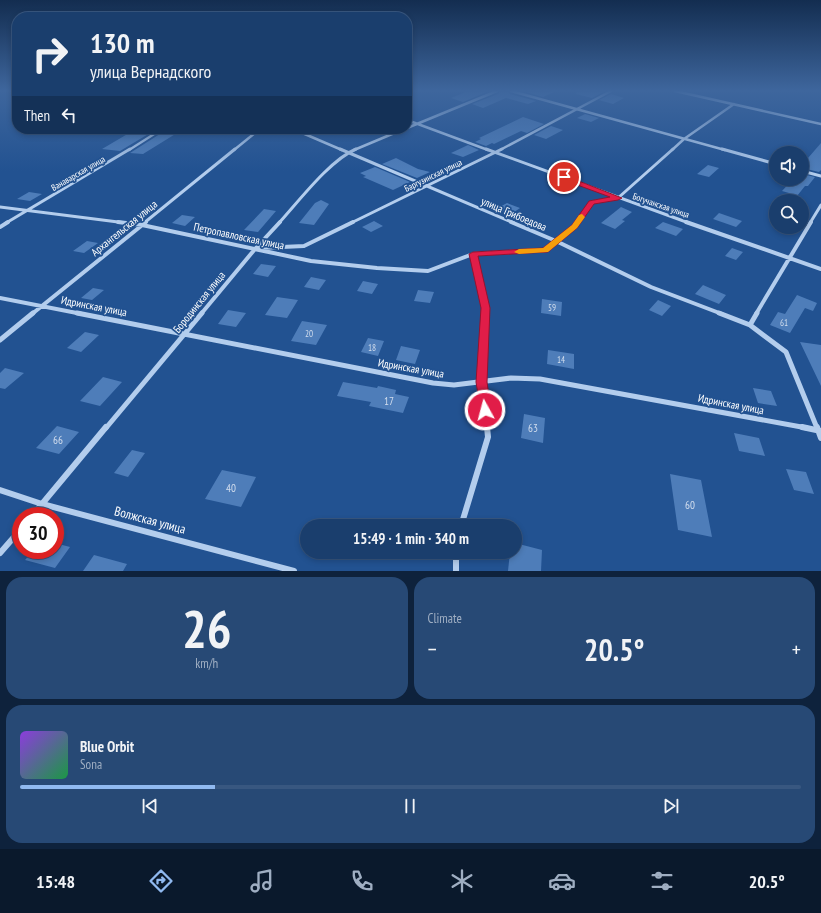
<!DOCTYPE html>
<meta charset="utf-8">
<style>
body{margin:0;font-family:"PT Sans Narrow",sans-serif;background:#274975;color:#f1f3f6;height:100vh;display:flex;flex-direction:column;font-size:15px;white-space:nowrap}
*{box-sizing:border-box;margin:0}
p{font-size:13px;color:#9faec2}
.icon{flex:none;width:22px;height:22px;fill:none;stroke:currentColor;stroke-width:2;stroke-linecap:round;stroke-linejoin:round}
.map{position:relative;height:571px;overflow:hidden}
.details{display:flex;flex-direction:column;gap:6px;padding:6px;background:#0e223c;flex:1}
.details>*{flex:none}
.guide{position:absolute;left:12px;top:12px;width:400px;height:122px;border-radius:16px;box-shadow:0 2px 6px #0003,0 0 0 1px #385780;background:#1a3e6d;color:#f1f3f6;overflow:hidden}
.fabs{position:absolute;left:769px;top:146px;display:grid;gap:8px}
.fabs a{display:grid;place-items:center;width:40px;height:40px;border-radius:50%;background:#1a3e6d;box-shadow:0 2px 6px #0003,0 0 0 1px #385780;font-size:20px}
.speed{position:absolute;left:12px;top:507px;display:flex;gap:8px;font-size:20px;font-weight:700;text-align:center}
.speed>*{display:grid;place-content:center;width:52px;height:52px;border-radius:50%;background:#1a3e6d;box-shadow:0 2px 6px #0003,0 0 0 1px #385780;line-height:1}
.speed .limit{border:6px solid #d22;background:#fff;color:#111}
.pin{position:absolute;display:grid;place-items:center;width:34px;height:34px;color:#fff;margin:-17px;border:2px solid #fff;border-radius:50%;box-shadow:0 1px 4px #0007}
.me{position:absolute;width:44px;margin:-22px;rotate:353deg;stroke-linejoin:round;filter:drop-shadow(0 0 3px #0008)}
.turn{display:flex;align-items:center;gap:14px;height:84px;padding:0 12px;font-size:18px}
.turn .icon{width:52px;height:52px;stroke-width:2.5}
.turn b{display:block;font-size:28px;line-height:34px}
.then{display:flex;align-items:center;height:38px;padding:0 12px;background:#0003;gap:8px;font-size:15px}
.big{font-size:30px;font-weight:700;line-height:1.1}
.details .widget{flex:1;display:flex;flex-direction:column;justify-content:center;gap:6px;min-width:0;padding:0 14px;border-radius:16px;background:#274975}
.details .dial{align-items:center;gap:0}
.dial b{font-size:52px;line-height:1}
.song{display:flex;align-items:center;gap:12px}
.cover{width:48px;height:48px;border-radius:6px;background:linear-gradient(135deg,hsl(270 70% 55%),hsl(140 70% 35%))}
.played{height:4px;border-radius:2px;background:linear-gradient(90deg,#90b9f0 25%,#385780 25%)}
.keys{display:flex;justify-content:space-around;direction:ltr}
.heat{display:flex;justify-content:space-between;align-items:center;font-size:22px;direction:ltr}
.details .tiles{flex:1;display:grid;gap:6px;grid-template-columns:1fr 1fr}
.widget:last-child{grid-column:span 2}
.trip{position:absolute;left:300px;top:519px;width:222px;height:40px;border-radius:20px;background:#1a3e6d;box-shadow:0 2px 6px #0003,0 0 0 1px #385780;font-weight:700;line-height:40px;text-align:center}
.tabs{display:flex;height:64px;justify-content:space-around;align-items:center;background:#0a192c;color:#9faec2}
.tabs .icon{width:28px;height:28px}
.tabs .active{color:#90b9f0}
.tabs b{font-size:18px;color:#f1f3f6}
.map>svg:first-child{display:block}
</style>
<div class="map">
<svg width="821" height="571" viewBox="0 0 821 571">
<rect width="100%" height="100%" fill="#225291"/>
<!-- building -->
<path fill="#4e7db9" d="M468 91H489L463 102 451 98Z
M500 91H508L510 94 536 101 528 104 506 98 483 108 472 104 498 94Z
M523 91H556L543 97Z
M577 91H599L603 92 592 98 576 94Z
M611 94 624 98 613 104 599 100Z
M585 114 599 118 591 122 577 118Z
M523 117 544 124 527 133 521 131 494 144 492 143 486 146 475 142 481 139 479 138Z
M551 126 563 130 546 139 534 135Z
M136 129 155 130 120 151 102 149Z
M163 132 177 133 143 154 130 153Z
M821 143V170L819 172 802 168V165Z
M468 145 479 150 463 157 451 153Z
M396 158 418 169 430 172 417 178 382 164Z
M708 165 719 168 709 177 697 174Z
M375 167 410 182 393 190 363 177 366 176 360 173Z
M802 174 815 177 808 186H805L793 201H782L789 193 782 191 793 179H802Z
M29 192 42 194 30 201 17 199Z
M321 200 329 204 314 225 299 223 315 203Z
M507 203 520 208 510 215 496 209Z
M621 207 632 212 622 220 625 221 615 229 601 223Z
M264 209 276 211 258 232 244 230Z
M719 213 742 221 736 227 713 219Z
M182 215 195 217 185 226 172 223Z
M374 221 383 226 371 232 362 227Z
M663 222 683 229 676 236 655 228Z
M87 241 98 243 84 253 73 251Z
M732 248 743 252 736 260 725 256Z
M261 264 276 266 268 277 253 274Z
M311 277 326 280 319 290 304 287Z
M363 281 378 284 372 294 357 291Z
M703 285 726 295 719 304 695 294Z
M93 288 104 290 92 300 81 298Z
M418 290 434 292 430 303 414 301Z
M797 295 817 303 813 311 805 308 790 333 770 325 778 312 785 314Z
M277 297 298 300 287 318 265 315Z
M542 299 562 302 561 316 541 313Z
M658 300 671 306 662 316 649 310Z
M228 310 246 313 236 327 218 324Z
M302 321 327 325 316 345 291 341Z
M85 332 99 335 81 352 67 348Z
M368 338 384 341 378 356 361 352Z
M800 342 821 345V386Z
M401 346 420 350 415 364 396 360Z
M548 350 574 354V369L547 364Z
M5 368 24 373 5 389 0 388V373Z
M103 377 122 382 100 406 80 401Z
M343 382 377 388 378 386 396 390 395 394 409 397 403 413 369 406 371 402 337 396Z
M753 388 771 391 777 406 758 403Z
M524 414 545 418 543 443 521 438Z
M57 426 79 432 59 454 36 448Z
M734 433 759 438 765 456 739 451Z
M132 450 145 453 128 477 114 473Z
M786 469 806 472 814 494 794 490Z
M222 470 256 477 241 507 205 499Z
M670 474 701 480 712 537 678 530Z
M55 543 70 547 55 568 25 560 34 550H55Z
M515 543 542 550 541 571H508L510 552H515Z
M94 555 127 564 123 571H83Z"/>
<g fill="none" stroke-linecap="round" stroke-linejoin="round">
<!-- street-far4 -->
<path stroke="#b3cded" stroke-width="2.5" d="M511 91 725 150
M675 91 821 124
M407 120 488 150
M407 128 497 91
M293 129 342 150
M129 150 162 129
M234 150 260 129
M354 150 404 129
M500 150 611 91
M672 150 684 139 734 104"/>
<!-- street-far3 -->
<path stroke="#b3cded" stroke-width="3" d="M340 149 514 223
M486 149 689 223
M722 149 776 164
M802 171 821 176
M0 207 126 223
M6 223 130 149
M144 223 235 149
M279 223C299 201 330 160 356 149
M351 223 502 149
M577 223 592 202 618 198 673 149
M810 223 821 205"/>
<!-- street-far2 -->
<path stroke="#b3cded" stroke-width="4" d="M118 222 142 225 311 261 377 268 428 271 473 254
M511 222 556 241 651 287 722 314
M686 222 821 269
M0 227 8 222
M260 248 304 246 353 222
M0 298 82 314
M32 314 146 222
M201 314 255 249 280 222
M485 314V308L473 254 545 250 574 227 578 222
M756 314 811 222"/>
<!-- street-far1 -->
<path stroke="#b3cded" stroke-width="5" d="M77 313 433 383 454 385 511 378 540 379 807 428
M485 313 481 382 487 428
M719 313 750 325
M757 313 750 325 786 352 817 428
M0 340 33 313
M106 428 202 313"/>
<!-- street -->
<path stroke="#b3cded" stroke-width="6" d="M802 427 821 431
M817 427 821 438
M0 490 42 504 294 571
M32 516 106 427
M461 526 488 437 487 427
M456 552V571
M0 553 21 529"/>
</g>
<!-- sky -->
<linearGradient id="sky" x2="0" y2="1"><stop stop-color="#132d50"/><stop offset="0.53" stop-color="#3e669d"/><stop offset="1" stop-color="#3e669d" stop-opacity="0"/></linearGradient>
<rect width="821" height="171" fill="url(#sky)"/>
<!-- route -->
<path fill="#e11d48" stroke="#92132f" d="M561 176H566L622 198 618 200 594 204 577 228 548 252 478 256 490 308 487 382 491 410 489 413 485 414 481 413 476 382 481 308 469 254 473 252 543 248 572 225 589 201 610 197 561 179Z"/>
<!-- slow -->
<path fill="#f59e0b" d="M582 214 585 217 577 228 548 252 519 254 514 252 519 249 543 248 572 225 579 215Z"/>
<g text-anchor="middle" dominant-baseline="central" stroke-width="3.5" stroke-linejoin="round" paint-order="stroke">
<!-- far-street labels -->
<g font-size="9" fill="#fff" stroke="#225291">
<text transform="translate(78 173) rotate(-30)">Ванаварская улица</text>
<text transform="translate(433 175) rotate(-26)">Баргузинская улица</text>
<text transform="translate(661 205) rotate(19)">Богучанская улица</text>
</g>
<!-- number labels -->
<g font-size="9" fill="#d3deee">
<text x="552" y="307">59</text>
<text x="784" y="322">61</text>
<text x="309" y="333">20</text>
<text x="372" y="347">18</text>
<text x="561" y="359">14</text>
</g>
<!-- street labels -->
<g font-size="11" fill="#fff" stroke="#225291">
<text transform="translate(514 214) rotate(23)">улица Грибоедова</text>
<text transform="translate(124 228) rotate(-39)">Архангельская улица</text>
<text transform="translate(239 236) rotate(12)">Петропавловская улица</text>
<text transform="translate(199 302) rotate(-51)">Бородинская улица</text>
<text transform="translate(94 306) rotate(11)">Идринская улица</text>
<text transform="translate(411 368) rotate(10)">Идринская улица</text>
<text transform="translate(731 404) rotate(11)">Идринская улица</text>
</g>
<!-- near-number labels -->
<g font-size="11" fill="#d3deee">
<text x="389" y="401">17</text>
<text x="533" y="428">63</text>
<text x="58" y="440">66</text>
<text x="231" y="488">40</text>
<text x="690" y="505">60</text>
</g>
<!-- near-street labels -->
<g font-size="13" fill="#fff" stroke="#225291">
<text transform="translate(150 520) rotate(15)">Волжская улица</text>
</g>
</g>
</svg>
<div class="fabs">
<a><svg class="icon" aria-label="sound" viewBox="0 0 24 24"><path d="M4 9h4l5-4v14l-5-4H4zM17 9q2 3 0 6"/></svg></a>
<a><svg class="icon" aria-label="search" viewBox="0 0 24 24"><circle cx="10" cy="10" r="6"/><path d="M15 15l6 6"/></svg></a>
</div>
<div class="speed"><div class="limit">30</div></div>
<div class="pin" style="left:564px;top:177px;background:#d93025"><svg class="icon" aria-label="arrive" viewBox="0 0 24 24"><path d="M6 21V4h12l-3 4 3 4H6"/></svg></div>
<svg class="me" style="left:485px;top:410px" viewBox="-20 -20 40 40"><circle r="17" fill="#e11d48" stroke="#fff" stroke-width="3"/><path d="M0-11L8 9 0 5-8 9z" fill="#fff"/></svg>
<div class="trip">15:49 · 1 min · 340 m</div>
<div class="guide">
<div class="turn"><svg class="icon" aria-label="right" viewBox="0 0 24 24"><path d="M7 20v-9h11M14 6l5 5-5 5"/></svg><div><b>130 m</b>улица Вернадского</div></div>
<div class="then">Then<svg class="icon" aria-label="left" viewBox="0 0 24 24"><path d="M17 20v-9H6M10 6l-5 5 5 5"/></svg></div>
</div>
</div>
<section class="details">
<div class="tiles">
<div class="widget dial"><b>26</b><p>km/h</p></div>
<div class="widget"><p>Climate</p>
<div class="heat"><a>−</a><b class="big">20.5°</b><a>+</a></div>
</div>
<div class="widget">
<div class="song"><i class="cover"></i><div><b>Blue Orbit</b><p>Sona</p></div></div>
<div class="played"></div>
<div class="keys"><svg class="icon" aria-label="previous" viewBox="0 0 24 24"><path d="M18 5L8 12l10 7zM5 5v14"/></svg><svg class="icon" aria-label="pause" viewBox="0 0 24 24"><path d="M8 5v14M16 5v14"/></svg><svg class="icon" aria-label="next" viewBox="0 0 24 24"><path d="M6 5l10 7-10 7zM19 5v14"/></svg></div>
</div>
</div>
</section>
<nav class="tabs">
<b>15:48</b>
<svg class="icon active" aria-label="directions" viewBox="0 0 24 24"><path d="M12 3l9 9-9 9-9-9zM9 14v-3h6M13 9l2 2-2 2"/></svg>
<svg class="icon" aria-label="music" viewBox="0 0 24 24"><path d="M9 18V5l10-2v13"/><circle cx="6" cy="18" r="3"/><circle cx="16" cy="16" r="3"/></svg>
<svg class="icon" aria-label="phone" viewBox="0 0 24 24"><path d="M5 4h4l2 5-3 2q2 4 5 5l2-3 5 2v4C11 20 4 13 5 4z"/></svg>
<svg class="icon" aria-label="climate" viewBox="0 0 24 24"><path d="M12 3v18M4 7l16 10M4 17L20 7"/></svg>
<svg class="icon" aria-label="car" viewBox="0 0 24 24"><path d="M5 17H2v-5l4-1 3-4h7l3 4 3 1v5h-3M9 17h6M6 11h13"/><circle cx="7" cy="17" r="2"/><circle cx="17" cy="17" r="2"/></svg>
<svg class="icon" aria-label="filters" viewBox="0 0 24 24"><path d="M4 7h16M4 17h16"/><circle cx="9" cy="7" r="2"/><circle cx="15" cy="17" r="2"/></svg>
<b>20.5°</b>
</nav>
